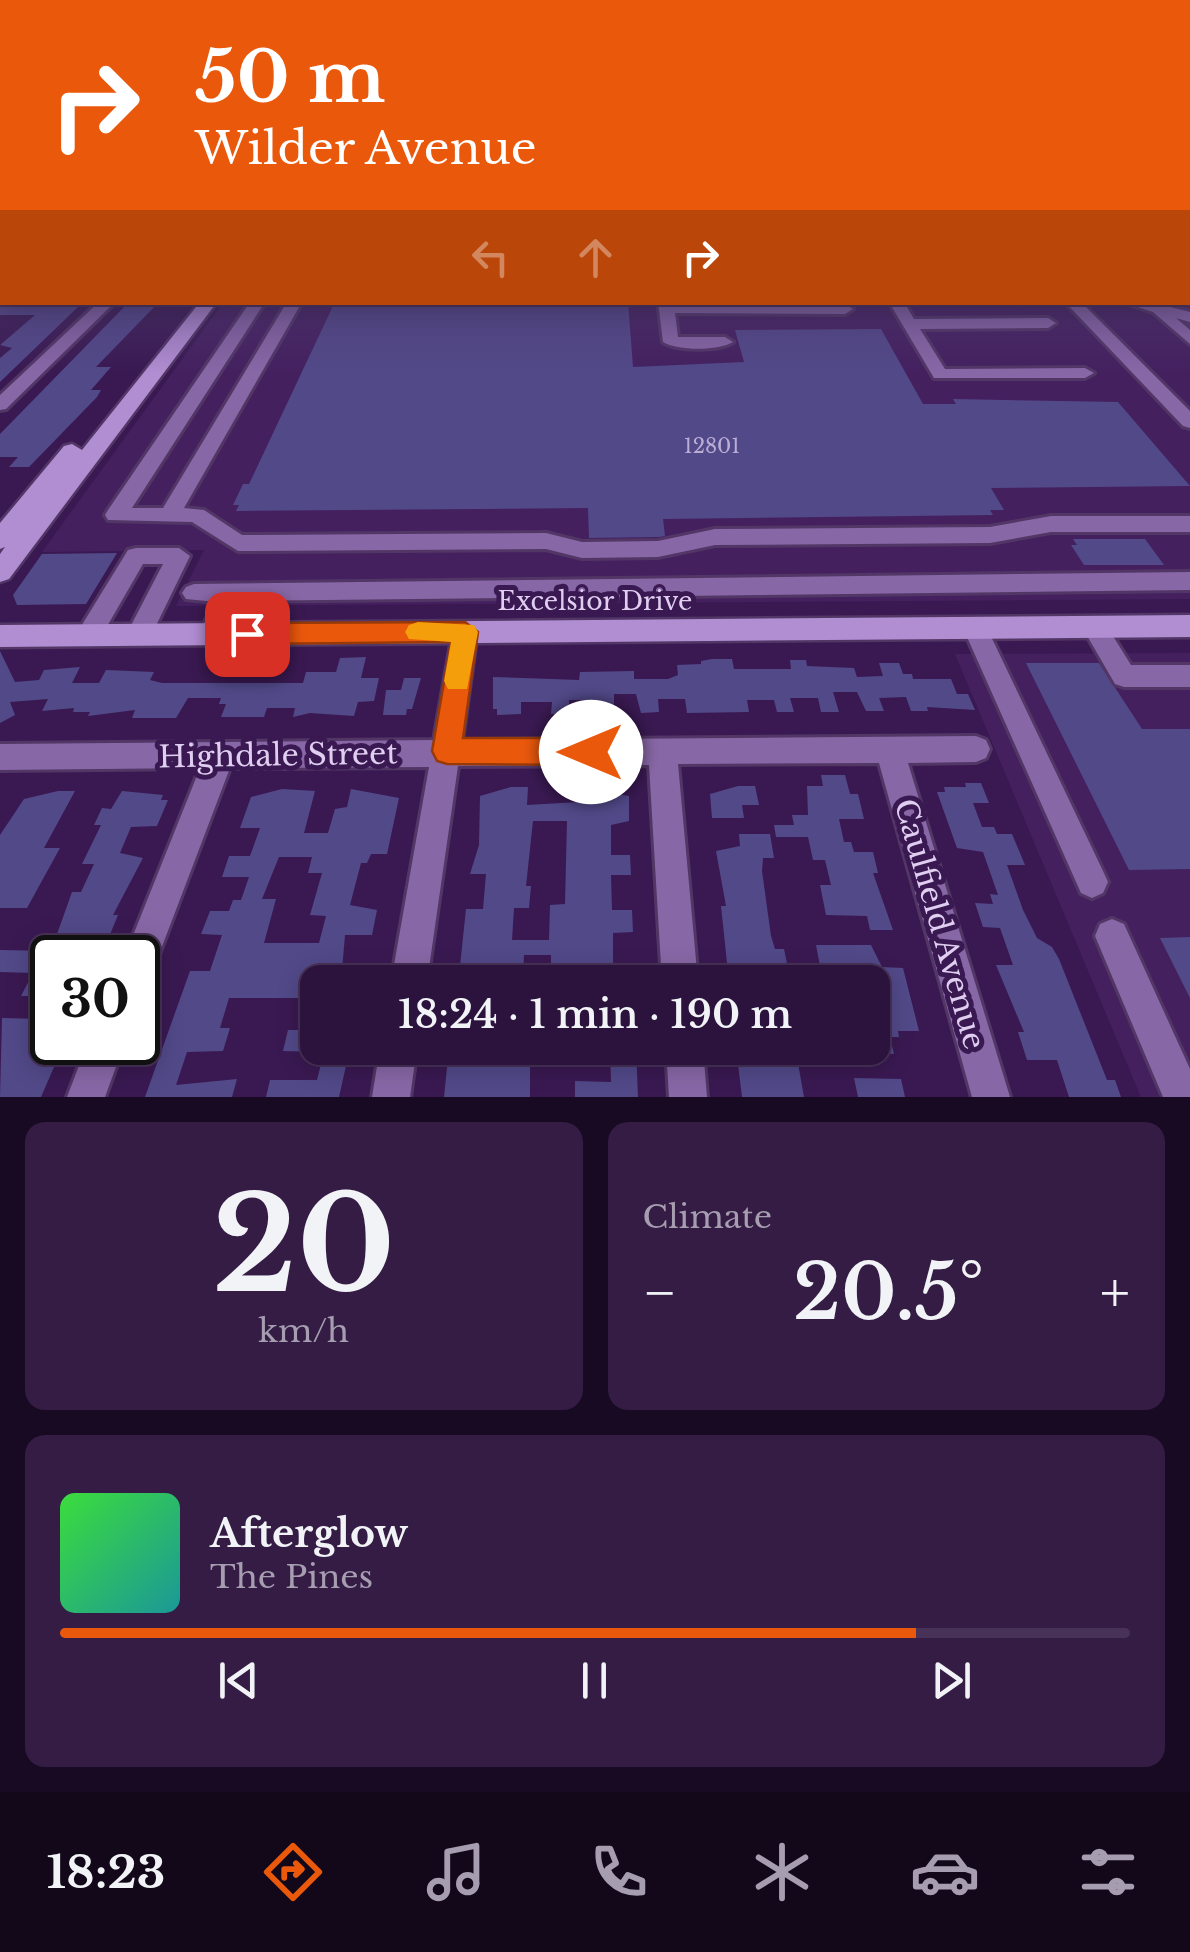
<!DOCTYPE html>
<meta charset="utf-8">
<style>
body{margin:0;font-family:"Libre Baskerville",serif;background:#341c45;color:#f1f3f6;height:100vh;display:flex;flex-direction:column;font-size:38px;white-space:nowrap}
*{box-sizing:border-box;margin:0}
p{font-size:32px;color:#a69eb0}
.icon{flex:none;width:55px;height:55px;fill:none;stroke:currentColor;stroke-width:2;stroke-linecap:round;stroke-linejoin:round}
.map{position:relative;height:1097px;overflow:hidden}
.panel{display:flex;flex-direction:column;gap:25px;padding:25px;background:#180a22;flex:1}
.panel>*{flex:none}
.banner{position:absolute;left:0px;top:0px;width:1190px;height:305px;box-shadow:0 5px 25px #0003,0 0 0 2px #483258;background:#ea580c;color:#fff;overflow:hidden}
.speed{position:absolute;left:30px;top:935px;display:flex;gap:20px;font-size:50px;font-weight:700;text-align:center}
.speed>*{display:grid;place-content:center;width:130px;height:130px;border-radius:50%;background:#2c133e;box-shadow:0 5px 25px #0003,0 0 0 2px #483258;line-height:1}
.speed .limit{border:5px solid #111;border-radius:15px;background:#fff;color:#111}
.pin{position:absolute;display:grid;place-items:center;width:85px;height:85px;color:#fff;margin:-42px;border-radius:20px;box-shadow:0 5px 15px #0006}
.me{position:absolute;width:110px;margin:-55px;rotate:270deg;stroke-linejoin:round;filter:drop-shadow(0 0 8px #0008)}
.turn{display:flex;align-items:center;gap:35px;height:210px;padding:0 30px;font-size:45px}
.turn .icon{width:130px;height:130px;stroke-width:2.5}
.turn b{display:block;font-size:70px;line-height:85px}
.lanes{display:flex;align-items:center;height:95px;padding:0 30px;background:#0003;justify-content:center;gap:50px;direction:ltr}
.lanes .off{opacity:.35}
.big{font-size:75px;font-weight:600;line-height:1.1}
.panel .tile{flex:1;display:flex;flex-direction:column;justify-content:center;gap:15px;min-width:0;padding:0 35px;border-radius:20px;background:#341c45}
.panel .dial{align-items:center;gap:0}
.dial b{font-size:130px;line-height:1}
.song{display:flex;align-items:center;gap:30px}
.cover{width:120px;height:120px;border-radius:15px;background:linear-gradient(135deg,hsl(120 70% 55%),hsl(180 70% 35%))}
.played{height:10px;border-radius:5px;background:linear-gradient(90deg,#ea580c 80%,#483258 80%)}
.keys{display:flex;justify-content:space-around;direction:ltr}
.heat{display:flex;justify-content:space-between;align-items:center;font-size:55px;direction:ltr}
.panel .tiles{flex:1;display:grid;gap:25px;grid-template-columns:1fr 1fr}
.tile:last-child{grid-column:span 2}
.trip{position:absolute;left:300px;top:965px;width:590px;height:100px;border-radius:20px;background:#2c133e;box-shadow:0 5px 25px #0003,0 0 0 2px #483258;font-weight:600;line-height:100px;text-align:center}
.tabs{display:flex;height:160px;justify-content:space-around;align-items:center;background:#120819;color:#a69eb0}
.tabs .icon{width:70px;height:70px}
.tabs .current{color:#ea580c}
.tabs b{font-size:45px;color:#f1f3f6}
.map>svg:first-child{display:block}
</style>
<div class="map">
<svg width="1190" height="1097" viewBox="0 0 1190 1097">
<rect width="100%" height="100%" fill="#3a1952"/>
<!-- built -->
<path fill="#44205f" d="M1190 301V599L176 606 204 550 42 552 223 303Z
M1190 653V1097H1141L955 654Z"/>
<!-- building -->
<path fill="#524989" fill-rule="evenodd" d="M0 302 79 306 0 382V358L12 348 0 345 35 315H0Z
M129 302H159L96 367H111L91 390H101L97 397 29 467H9L18 457H0V434Z
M628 302 633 367 744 362 735 330 881 329 923 404H956L953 399 1118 402 1190 486 991 488 1004 510H990L993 515 663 519 665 536 659 537 589 538 588 508 236 511 239 505H233L243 484H249L333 306Z
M1073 539H1145L1164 565H1084L1071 545H1077Z
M117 553 86 604 17 605 13 595 42 554Z
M0 651 15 682 39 680 44 670 80 667 72 683H99L106 670 154 672 150 680 162 683H303L306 672H336L340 658 366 657 361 678H379L374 701 358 702 354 716 310 713 293 717 295 708H267L264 717H221L226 704H219L221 698H188L176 718H132L135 710 88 716 90 712H73L74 708 42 711 48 699 10 702 15 715 0 723Z
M712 659H732L734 669H791L790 660H806L807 666 854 668 857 677 883 676 879 663H899L903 674H912L913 679H951L957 694H968L975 710 927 707 928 711H911L906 697 879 698 884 711H866L857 692H833L839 712H821L818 698H790L794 712H777L774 700H747L749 712 687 713 685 699H658L659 712 641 713 636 694H614V713H595V700H569V714H551L552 702H521V714L497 715V709H493V677L579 680 580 672 634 671V679H668L678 675 677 665 701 664V661Z
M1026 663H1099L1142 729H1190V869L1129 870Z
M404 678H421L412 709H407L406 715H383L386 690H401Z
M821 775H845L850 794H858L864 819H839L844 842H851L854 852H873L878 873H873L893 930H870L867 916 826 915 820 885H831L825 860H813L808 837H776L774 825H794L792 815H808L807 786H823Z
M965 783H981L989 803H973L982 827H994L997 834H1012L1025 865H1007L1023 910 1037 938 1052 947 1059 959 1107 1080H1115L1121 1097H1069L1057 1060H1027L1018 1032H1024L996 965H1013L1000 928 983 927 975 903 993 904 990 894 998 895 983 852 957 848 937 792H945L944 787H966Z
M738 786H755L759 805H742L744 818H712L710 794Z
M511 787H528L527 805 579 802 580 788 629 796V821L611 825V855H630L631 875H611L612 910H632L633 932 613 933V971L633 970V982H560V977H551V955H524L523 978H508L507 982H486V976H477L478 968 460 966 466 909H483L486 874H470L479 845 480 796ZM533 821H567L565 904 550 905 549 940H512L514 908H529L531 886H526Z
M282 789 315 791 304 833H328L335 809 347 807 351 789 399 798 387 854H371L367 863H361L350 905 377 910 372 935H345L341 982H318V1052L283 1051 288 1030H302L310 998H229L220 1028H230L223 1051 187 1052 176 1085 237 1079 232 1097H145L190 971H210L222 935 201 934 210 911H229L233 900H241L249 877H222L229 856H250L260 828H240L251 797ZM279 857H312L308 873H322L310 915 326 916 319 943H264L276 899H262Z
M58 791H75L44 848H60L27 908H0V835L24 799Z
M122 791 163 795 161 800H168L157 826 131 827 120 853 143 858 113 915H118L109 937H92L83 958H52V996H21L33 973 0 972V950L51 951 72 892H81L94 864H82L101 825H94L102 808 111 809Z
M739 834H770L774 858H763L762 871 771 936 775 949H784L789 973H779L780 982H729L721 906H726L716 851 740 846Z
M1190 937V998L1160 938Z
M816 945H871L882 967 903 968 919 1031H898L899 1037H890L894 1054 872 1053V982H823Z
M2 1018 46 1019 42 1029H48L42 1044H64L41 1097H0Z
M325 1048H350L339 1097H266L270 1080H317Z
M449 1048H530V1097H444Z
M610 1048H636L638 1097H575V1081L611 1082Z
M736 1048H812L815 1063H798L804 1097H742Z
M854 1078 901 1079 905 1097H858Z"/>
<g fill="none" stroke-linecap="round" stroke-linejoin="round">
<!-- minor casing -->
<g stroke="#523666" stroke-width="6">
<path id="minor" d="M0 219H2V226H0Z
M1188 221H1190V229H1188Z
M1188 241H1190V250L1188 249Z
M99 302H115L6 409 0 410V395Z
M250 302H265L132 508H163L287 302H302L184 508 204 510 242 535 546 533 582 542 658 541 715 529 990 527 1051 516H1190V532H1051L990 543 715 545 658 557 582 558 546 549 238 551 192 522 108 520 105 515 108 510Z
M658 302 845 304 853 309 845 314 675 313 678 337H725L733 342C719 351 677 351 663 342Z
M889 302H904L914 319 1048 318 1056 323 1048 328 920 329 945 369 1085 368 1094 373 1085 378H934Z
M1065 302H1081L1190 411V428L1183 426Z
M1122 302H1150L1190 312V322L1176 318 1190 330V344L1153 312Z
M136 548H179L190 556 148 642 139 645 130 642 126 635 163 564H143L98 642 89 645 80 642 76 635 80 628 128 550Z
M1190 572V590L241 601 220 641 211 644 202 641 198 634 216 602 186 599 182 593 186 587 194 584Z
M1094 617 1103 620 1131 665H1190V687H1124L1115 684 1082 627 1085 620Z
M975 618 984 621 987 628 1103 871 1108 882 1103 893 1092 898 1081 893 963 628 966 621Z
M465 622 474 625 477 632 462 740 976 736 986 740 990 749 986 758 976 762 908 763 1010 1097H972L879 763 678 764 698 982H662L649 765 458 766 427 982H391L429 767 230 768 150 978 138 983V958H124L200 768 0 770V744L434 740 453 632 456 625Z
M1112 919 1124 924 1190 1069V1097H1163L1095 936 1100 924Z
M88 1042H125L105 1097H67Z
M380 1048H417L410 1097H372Z
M666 1048H703L707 1097H669Z"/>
</g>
<!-- major casing -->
<g stroke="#523666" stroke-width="5">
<path id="major" d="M200 302H217L9 579 0 582V554L5 547 0 549V523L64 446 72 444 82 450Z
M1190 615V637L0 647V625Z"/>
</g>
<!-- minor -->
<use href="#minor" fill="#8867a6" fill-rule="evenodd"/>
<!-- major -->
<use href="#major" fill="#b18dd2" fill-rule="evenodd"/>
</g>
<!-- sky -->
<linearGradient id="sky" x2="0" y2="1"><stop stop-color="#200e2d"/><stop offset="0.59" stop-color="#4f3e71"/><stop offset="1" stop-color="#4f3e71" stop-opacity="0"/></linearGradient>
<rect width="1190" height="373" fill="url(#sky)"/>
<!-- route -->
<path fill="#ea580c" stroke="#983908" stroke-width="2.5" d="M465 622 478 632 463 738H591L601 742 605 752 601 761 591 765 447 764 437 761 432 751 451 642 247 644 234 634 247 623Z"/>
<!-- slow -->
<path fill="#f59e0b" d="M418 622 474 625 478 632 467 689H448L444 681 451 642 409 639 405 632 409 625Z"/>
<g text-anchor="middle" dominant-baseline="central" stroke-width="10" stroke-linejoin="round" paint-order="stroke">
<!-- number labels -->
<g font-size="20" fill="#bcadd6">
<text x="712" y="446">12801</text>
</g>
<!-- street labels -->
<g font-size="25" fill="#dfcef0" stroke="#3a1952">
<text x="595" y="601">Excelsior Drive</text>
</g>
<!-- near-street labels -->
<g font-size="30" fill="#dfcef0" stroke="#3a1952">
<text transform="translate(278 755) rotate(-1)">Highdale Street</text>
<text transform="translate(940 924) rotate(74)">Caulfield Avenue</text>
</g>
</g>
</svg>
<div class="speed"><div class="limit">30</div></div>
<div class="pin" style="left:247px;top:634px;background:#d93025"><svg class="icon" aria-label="arrive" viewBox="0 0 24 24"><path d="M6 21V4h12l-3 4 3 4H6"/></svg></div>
<svg class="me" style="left:591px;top:752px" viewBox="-20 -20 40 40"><circle r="19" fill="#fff"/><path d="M0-13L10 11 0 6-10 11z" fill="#ea580c"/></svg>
<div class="trip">18:24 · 1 min · 190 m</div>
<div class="banner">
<div class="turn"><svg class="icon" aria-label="right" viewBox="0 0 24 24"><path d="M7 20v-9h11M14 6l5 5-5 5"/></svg><div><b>50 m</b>Wilder Avenue</div></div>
<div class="lanes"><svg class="icon off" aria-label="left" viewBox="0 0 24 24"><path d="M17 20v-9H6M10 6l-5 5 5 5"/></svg><svg class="icon off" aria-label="ahead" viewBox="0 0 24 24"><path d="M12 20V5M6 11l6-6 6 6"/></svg><svg class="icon" aria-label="right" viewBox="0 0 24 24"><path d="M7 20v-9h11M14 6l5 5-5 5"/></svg></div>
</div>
</div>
<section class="panel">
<div class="tiles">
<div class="tile dial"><b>20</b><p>km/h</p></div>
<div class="tile"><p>Climate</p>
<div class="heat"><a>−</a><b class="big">20.5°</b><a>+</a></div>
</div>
<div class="tile">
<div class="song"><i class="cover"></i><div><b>Afterglow</b><p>The Pines</p></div></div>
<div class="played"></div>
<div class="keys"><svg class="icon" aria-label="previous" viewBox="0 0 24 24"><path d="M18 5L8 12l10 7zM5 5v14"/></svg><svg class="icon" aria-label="pause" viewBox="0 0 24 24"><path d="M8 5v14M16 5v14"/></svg><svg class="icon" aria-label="next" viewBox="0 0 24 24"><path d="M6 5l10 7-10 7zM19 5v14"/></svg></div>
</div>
</div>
</section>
<nav class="tabs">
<b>18:23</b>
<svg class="icon current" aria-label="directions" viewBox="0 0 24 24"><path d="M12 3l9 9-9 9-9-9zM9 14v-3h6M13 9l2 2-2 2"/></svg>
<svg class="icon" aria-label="music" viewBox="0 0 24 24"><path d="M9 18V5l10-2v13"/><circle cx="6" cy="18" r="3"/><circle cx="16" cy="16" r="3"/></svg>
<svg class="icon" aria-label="phone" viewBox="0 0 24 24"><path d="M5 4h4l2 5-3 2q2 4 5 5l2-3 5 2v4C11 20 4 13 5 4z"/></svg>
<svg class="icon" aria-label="climate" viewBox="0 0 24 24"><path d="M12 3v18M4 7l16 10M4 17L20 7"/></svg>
<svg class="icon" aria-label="car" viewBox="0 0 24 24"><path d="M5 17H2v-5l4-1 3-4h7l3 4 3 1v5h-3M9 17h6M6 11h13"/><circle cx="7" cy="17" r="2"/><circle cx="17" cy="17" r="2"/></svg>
<svg class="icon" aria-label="filters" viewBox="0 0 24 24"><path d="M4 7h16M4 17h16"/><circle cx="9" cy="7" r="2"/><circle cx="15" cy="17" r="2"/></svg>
</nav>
